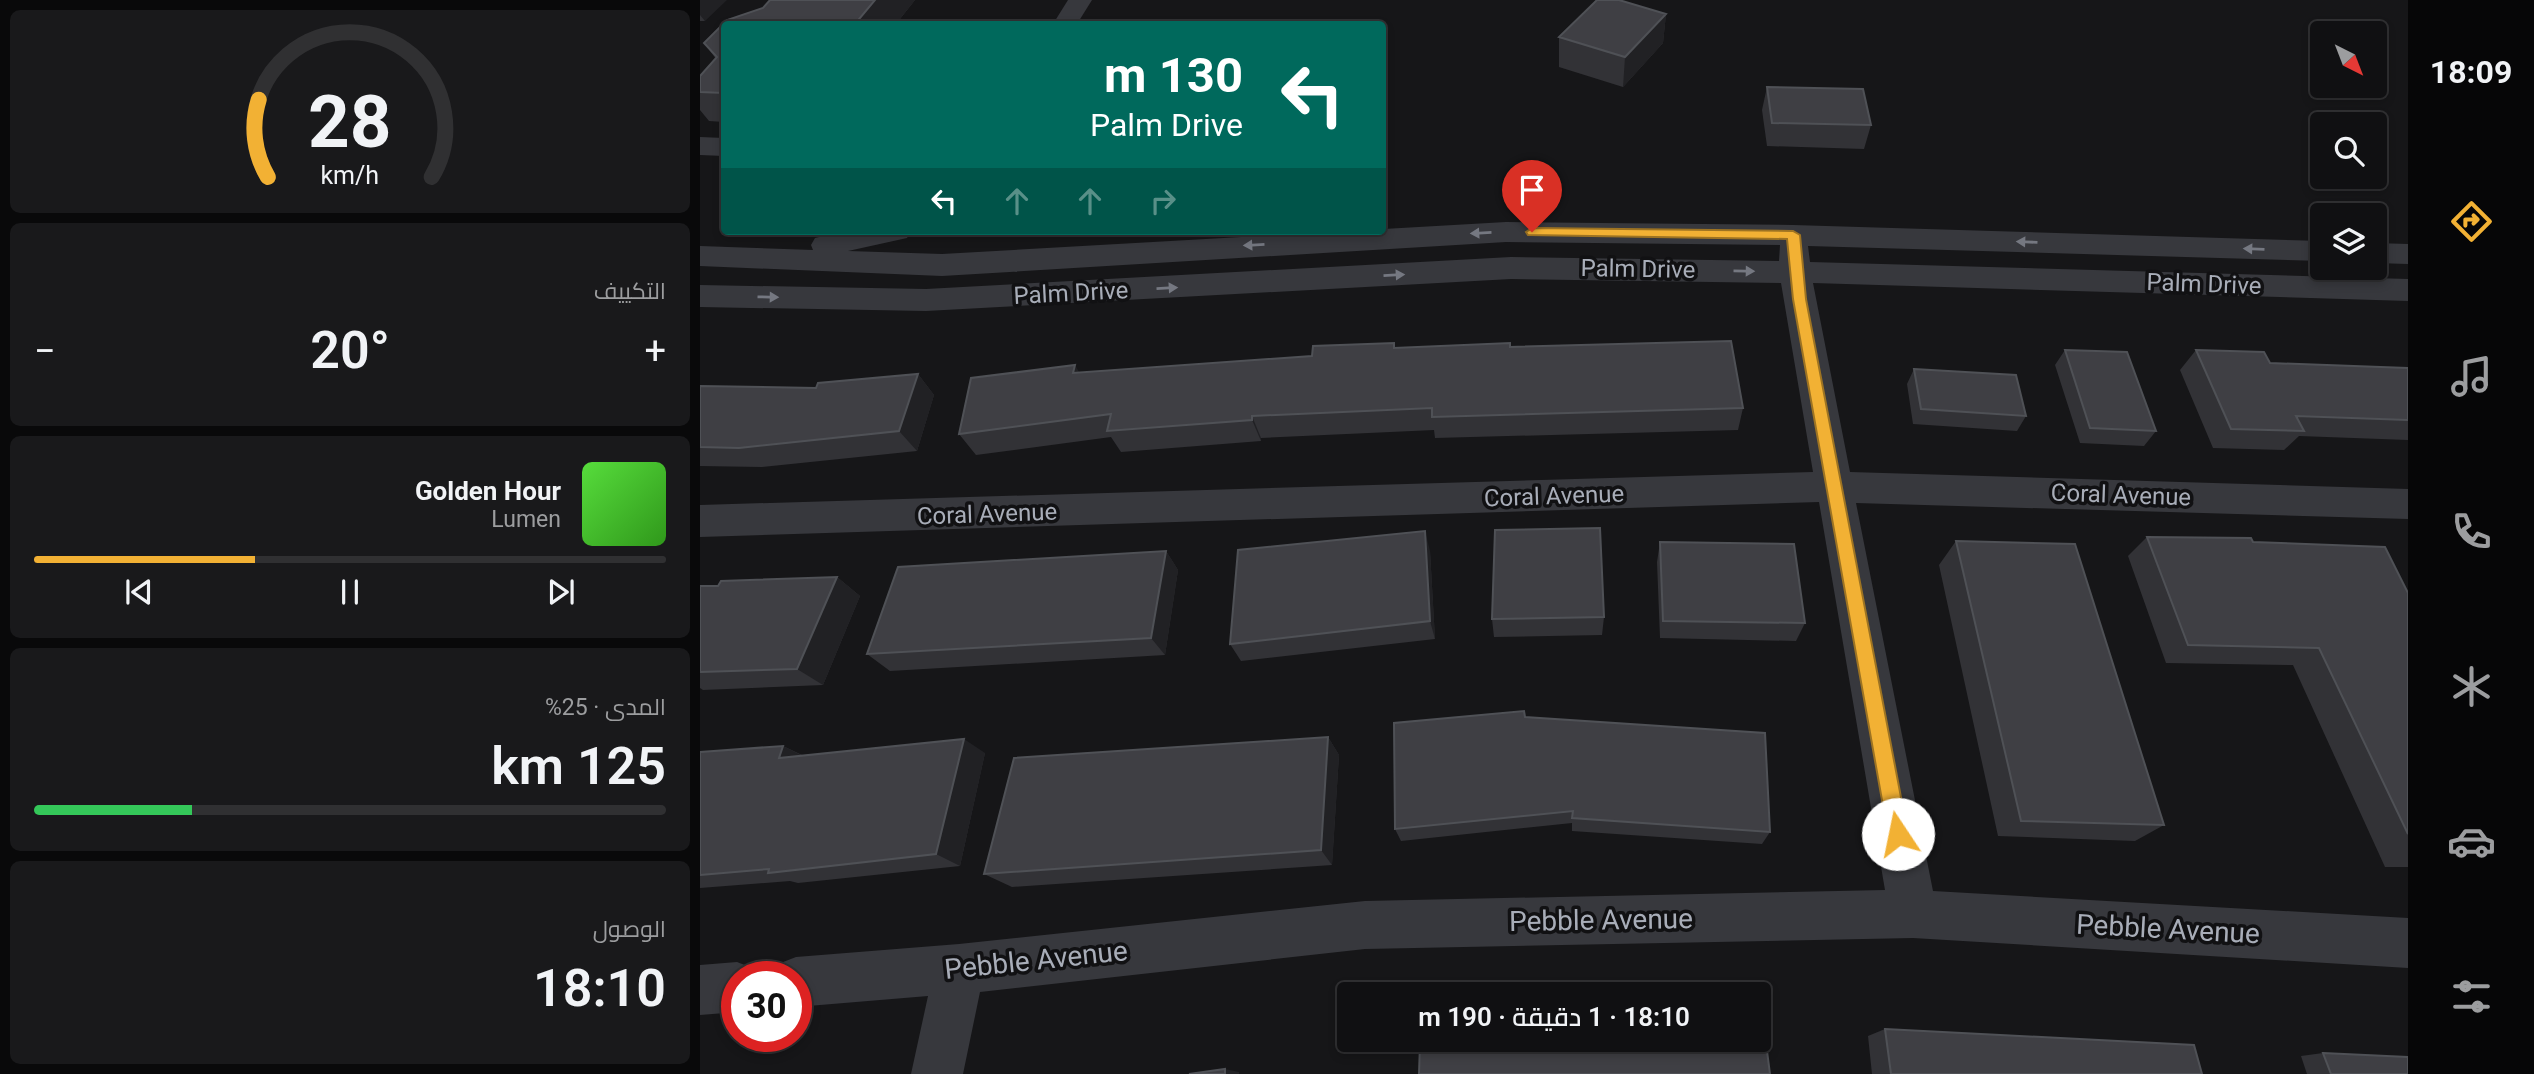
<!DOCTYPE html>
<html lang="ar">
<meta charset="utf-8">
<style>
body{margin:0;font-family:Roboto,Cairo,sans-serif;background:#19191b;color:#f1f3f6;direction:rtl;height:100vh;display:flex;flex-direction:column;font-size:26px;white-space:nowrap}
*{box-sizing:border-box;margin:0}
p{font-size:23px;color:#9c9d9f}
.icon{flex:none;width:38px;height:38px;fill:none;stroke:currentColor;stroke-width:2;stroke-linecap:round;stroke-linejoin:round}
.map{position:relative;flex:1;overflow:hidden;direction:ltr}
.panel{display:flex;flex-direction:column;gap:10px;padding:10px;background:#09090a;width:700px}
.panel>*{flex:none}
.top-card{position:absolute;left:21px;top:21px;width:665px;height:214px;border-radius:7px;box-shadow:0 4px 10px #0003,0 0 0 2px #303032;direction:rtl;background:#00695c;color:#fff;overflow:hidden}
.needle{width:46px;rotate:138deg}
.fabs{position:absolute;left:1610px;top:21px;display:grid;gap:14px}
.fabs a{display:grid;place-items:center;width:77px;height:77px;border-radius:7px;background:#101012;box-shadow:0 4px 10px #0003,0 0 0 2px #303032;font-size:35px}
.speed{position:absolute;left:21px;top:961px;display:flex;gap:14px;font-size:35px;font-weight:700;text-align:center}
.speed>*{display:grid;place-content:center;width:91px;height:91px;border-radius:50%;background:#101012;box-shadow:0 4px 10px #0003,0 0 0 2px #303032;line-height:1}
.speed .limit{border:10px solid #d22;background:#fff;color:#111}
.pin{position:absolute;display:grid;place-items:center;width:60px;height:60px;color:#fff;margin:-72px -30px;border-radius:50% 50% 50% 0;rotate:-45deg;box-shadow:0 0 7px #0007}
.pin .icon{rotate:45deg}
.me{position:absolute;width:77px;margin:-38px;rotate:349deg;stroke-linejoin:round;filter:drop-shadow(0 0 5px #0008)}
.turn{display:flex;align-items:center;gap:24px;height:147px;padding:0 28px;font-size:32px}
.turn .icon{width:91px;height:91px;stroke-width:2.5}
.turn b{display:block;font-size:49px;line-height:60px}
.lanes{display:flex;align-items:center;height:66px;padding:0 28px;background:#0003;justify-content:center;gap:35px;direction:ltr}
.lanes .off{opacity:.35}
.big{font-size:52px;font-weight:600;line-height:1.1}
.panel .widget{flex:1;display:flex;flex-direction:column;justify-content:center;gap:10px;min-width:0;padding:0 24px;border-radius:10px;background:#19191b}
.panel .dial{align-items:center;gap:0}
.dial svg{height:182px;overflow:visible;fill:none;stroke:#303032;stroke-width:7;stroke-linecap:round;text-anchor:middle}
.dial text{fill:#f1f3f6;stroke:none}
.song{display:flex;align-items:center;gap:21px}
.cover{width:84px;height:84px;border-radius:10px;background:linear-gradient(135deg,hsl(110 70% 55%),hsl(110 70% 35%))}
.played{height:7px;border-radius:4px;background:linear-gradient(90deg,#f2b134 35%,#303032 35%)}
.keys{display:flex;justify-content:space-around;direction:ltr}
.heat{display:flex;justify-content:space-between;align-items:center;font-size:38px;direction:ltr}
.charge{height:10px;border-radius:5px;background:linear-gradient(90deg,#34c759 25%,#303032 0)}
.trip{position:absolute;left:637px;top:982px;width:434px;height:70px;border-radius:7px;background:#101012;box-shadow:0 4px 10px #0003,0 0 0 2px #303032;font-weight:600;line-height:70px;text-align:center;direction:rtl}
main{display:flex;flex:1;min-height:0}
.dock{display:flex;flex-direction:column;width:126px;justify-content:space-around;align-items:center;background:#060607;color:#9c9d9f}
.dock .icon{width:49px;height:49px}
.dock .current{color:#f2b134}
.dock b{font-size:32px;color:#f1f3f6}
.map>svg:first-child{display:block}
</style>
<main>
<nav class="dock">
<b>18:09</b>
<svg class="icon current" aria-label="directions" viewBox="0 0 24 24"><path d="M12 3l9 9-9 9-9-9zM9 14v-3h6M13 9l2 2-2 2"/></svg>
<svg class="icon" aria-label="music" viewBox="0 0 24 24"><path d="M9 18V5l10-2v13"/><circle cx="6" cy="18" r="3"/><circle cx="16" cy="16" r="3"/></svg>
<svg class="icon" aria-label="phone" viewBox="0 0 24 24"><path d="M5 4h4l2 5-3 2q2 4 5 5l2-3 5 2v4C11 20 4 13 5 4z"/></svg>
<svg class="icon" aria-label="climate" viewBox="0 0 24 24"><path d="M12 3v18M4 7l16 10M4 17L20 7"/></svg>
<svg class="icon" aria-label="car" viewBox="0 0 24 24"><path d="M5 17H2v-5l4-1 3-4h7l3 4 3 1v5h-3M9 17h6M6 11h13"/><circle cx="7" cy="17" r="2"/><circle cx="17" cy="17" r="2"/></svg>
<svg class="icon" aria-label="filters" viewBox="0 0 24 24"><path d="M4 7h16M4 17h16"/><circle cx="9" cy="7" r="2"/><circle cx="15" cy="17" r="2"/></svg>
</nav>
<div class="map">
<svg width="1708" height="1074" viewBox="0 0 1708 1074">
<rect width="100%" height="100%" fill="#161618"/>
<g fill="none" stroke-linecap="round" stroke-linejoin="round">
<!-- minor -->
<path fill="#37383d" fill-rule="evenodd" d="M368 0H392L377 24H353Z
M0 137 24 138V156L0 155Z
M806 222 1093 225 1622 241V261L1108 246 1110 262 1708 279V301L1113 283 1150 472 1708 489V519L1156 503 1233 891 1708 918V968L1213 938 665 949 280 992 263 1074H211L228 996 96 1007V976H73L78 964 96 957 259 944 665 901 1185 890 1119 502 0 537V505L1113 472 1081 283 811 279 226 311 0 307V285L226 289 811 257 1079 261 1080 245 806 242 242 276 0 266V246L113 250 111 245 115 238 145 231H211L207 238 148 251 242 254Z
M1675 243 1708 244V264L1675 263Z
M37 962 55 969 58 976H37V1012L0 1015V965Z"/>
</g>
<!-- wall -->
<path fill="#323236" d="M0 0 5 21H0Z
M70 0H215L196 24H24V122L9 121 0 110V76L16 59 4 43 27 20 63 8Z
M966 14 963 43 923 87 859 67V37Z
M1067 87 1171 125 1164 149 1067 146 1062 110Z
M810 347 1043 408 1038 430 735 438 734 430 561 438V441L421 452 411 437 276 455 259 434 380 373 612 356 695 348Z
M1365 350 1456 431 1444 446 1380 443 1355 365Z
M1496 350 1570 363 1708 368V440L1599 436 1584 450 1513 448 1480 370Z
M1214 369 1326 416 1317 431 1213 424 1207 384Z
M218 374 234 395 217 451 62 467 0 466V386L116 388Z
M1447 537 1553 542 1708 593V867H1685L1593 665 1466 663 1428 556Z
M1256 541 1464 825 1435 841 1298 836 1239 565Z
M960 542 1105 623 1096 641 960 638 957 562Z
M466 551 478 570 465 655 190 671 167 654Z
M730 551 735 639 541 661 530 644Z
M137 577 160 596 123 685 3 690 0 688V586H18Z
M904 617 902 635 794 637 792 619Z
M825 717 1070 832 1062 844 872 831V823L701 841 695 829Z
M628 737 639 755 632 865 312 887 284 874Z
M83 746 102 755 285 753 260 866 98 883 90 881 0 888V752Z
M1185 1029 1502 1074H1172L1168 1036Z
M1623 1053 1708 1074H1607L1601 1056Z"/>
<!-- shaded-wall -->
<path fill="#212124" d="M0 0H27L5 21 0 15Z
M175 0H215L196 24H155Z
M966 14 963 43 923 87 925 57Z
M375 365 388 387 373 373Z
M218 374 234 395 217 451 199 431Z
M552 416 561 438V441L552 420Z
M725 531 730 551 735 639 730 621Z
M466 551 478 570 465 655 451 638Z
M137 577 160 596 123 685 97 669Z
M628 737 639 755 632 865 621 850Z
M264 739 285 753 260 866 236 854Z
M83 746 111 760 79 758Z
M525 1069 539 1072V1074H525Z"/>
<!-- building -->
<path fill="#3f3f44" stroke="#4f5156" stroke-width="2" d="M70 0H175L155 24H24V93L0 92V76L17 57 4 43 27 20 63 8Z
M897 0H919L966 14 925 57 859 37Z
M1067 87 1163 89 1171 125 1072 123Z
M1031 341 1043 408 732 417V408L552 416V420L407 431 411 414 259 434 271 378 375 365 373 373 612 356 613 346 694 343V348L810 343V347Z
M1365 350 1427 352 1456 431 1390 428Z
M1496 350 1564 352 1570 363 1708 368V420L1596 416 1604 431 1531 429Z
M1214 369 1316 375 1326 416 1221 409Z
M218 374 199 431 39 448 0 447V386L116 388 118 383Z
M900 528 904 617 792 619 795 530Z
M725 531 730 621 530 644 538 550Z
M1447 537 1551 538 1553 542 1685 547 1708 593V834L1619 648 1488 645Z
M1256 541 1375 544 1464 825 1321 821Z
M960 542 1094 544 1105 623 963 621Z
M466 551 451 638 167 654 198 567Z
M137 577 97 669 0 672V586H18L21 581Z
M824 711 825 717 1065 733 1070 832 872 818 873 811 695 829 694 723Z
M628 737 621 850 284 874 314 758Z
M264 739 236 854 68 873 69 869 0 875V752L83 746 79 758Z
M1059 1028H1064L1070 1074H719L720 1043 794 1040H1059Z
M1185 1029 1494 1045 1502 1074H1191Z
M1623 1053 1708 1057V1074H1631Z
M525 1069V1074H489Z"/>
<!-- one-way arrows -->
<defs><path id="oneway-solid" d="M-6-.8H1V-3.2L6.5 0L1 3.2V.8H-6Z" transform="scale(1.75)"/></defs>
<g fill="#757881">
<use href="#oneway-solid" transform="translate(781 233) rotate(177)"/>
<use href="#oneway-solid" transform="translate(1327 242) rotate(-178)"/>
<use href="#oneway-solid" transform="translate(554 245) rotate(177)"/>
<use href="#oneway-solid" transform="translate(1554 249) rotate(-178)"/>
<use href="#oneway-solid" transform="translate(1044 271) rotate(1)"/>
<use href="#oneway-solid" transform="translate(694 275) rotate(-3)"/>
<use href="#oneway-solid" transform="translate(467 288) rotate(-3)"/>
<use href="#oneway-solid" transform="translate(68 297) rotate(1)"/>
</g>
<!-- route -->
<path fill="#f2b134" stroke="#9d7322" stroke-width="2" d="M832 228 1093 231 1100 235 1106 299 1208 834 1205 840 1198 843 1191 840 1188 834 1093 299 1087 239 828 235 826 232Z"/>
<g text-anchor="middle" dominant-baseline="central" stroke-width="7" stroke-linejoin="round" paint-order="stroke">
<!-- street labels -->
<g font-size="24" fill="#a8adb8" stroke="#111113">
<text transform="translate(938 269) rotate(1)">Palm Drive</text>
<text transform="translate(1504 284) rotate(2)">Palm Drive</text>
<text transform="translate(371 293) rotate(-3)">Palm Drive</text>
<text transform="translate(1421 495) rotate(2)">Coral Avenue</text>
<text transform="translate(854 496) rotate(-2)">Coral Avenue</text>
<text transform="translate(287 514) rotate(-2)">Coral Avenue</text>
</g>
<!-- near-street labels -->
<g font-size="28" fill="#a8adb8" stroke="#111113">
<text transform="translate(901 920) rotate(-1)">Pebble Avenue</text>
<text transform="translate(1468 929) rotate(3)">Pebble Avenue</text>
<text transform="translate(336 960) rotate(-6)">Pebble Avenue</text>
</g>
</g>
</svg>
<div class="fabs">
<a><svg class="needle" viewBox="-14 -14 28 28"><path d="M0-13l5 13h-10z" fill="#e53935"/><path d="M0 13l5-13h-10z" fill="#9c9d9f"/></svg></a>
<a><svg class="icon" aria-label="search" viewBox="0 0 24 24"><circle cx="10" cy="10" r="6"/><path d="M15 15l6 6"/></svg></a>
<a><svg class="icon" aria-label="layers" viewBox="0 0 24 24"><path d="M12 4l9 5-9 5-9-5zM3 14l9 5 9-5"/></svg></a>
</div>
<div class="speed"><div class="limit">30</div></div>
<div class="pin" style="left:832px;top:232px;background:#d93025"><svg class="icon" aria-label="arrive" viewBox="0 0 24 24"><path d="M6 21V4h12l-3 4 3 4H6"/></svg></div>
<svg class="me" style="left:1198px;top:834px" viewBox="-20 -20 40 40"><circle r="19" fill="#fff"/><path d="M0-13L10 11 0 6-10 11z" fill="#f2b134"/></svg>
<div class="trip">18:10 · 1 دقيقة · 190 m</div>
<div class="top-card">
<div class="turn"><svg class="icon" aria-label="left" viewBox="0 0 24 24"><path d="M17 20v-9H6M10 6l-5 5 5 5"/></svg><div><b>130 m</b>Palm Drive</div></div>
<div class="lanes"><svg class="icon" aria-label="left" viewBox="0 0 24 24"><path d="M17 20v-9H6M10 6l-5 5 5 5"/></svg><svg class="icon off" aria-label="ahead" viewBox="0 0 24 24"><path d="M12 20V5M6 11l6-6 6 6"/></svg><svg class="icon off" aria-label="ahead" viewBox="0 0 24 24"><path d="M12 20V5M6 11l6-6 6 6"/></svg><svg class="icon off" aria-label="right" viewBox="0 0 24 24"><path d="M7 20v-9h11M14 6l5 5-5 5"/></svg></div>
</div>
</div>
<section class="panel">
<div class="widget dial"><svg viewBox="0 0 100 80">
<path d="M14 69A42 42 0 1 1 86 69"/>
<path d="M14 69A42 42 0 0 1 10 35" stroke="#f2b134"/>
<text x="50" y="56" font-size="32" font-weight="700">28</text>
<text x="50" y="72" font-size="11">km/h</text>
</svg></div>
<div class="widget"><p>التكييف</p>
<div class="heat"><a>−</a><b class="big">20°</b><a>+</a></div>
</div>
<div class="widget">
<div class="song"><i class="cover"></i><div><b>Golden Hour</b><p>Lumen</p></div></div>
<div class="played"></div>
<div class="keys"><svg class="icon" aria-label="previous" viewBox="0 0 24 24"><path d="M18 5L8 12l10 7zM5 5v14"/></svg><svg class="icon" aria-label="pause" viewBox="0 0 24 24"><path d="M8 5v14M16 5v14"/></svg><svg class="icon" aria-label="next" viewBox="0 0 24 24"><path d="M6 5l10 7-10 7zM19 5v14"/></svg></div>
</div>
<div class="widget"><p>المدى · 25%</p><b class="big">125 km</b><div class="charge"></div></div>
<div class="widget"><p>الوصول</p><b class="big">18:10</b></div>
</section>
</main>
